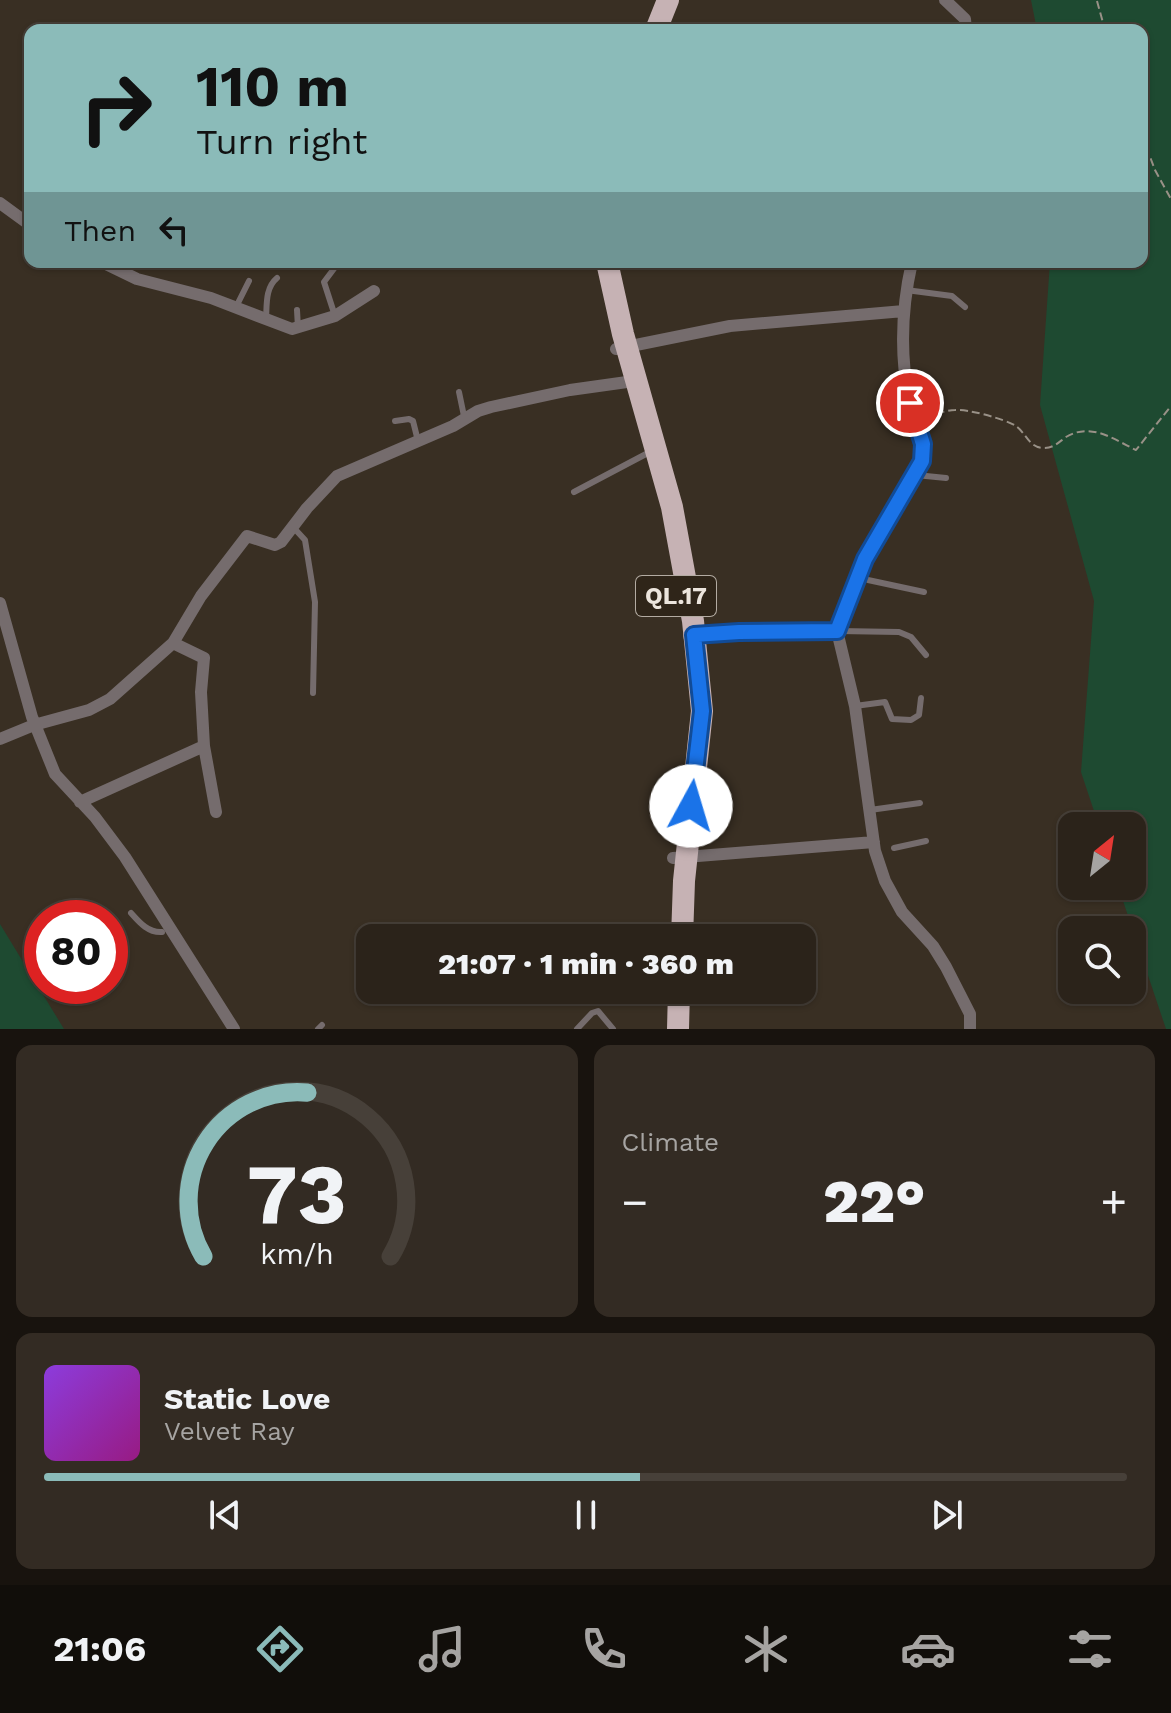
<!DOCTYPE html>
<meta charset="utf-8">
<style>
body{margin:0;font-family:"Work Sans",sans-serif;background:#332b23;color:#f1f3f6;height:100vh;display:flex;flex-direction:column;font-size:30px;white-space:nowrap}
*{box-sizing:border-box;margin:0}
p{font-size:26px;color:#a6a4a2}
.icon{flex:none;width:44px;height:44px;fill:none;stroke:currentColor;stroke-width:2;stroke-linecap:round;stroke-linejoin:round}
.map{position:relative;height:1029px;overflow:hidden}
.details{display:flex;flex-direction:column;gap:16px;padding:16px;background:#18130e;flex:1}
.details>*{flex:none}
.hud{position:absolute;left:24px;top:24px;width:1124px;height:244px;border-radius:16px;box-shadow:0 2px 6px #0004,0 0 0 2px #474039;background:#8bbbb9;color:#111;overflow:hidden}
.needle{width:52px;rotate:30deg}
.buttons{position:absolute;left:1058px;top:812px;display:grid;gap:16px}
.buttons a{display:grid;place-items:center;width:88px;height:88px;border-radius:16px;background:#2b231a;box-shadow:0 2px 6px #0004,0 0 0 2px #474039;font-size:40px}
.speed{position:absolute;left:24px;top:900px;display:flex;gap:16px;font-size:40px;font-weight:700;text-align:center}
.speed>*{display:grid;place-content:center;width:104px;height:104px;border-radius:50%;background:#2b231a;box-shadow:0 2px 6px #0004,0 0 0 2px #474039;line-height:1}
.speed .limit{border:12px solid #d22;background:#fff;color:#111}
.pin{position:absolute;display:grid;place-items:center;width:68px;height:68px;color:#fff;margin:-34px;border:4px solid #fff;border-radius:50%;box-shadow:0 2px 8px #0007}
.me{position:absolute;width:88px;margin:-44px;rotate:6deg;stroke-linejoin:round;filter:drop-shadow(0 0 6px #0008)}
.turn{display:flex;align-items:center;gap:28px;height:168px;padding:0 40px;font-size:36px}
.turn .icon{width:104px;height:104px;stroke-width:2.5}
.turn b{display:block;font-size:56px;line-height:68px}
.then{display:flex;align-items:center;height:76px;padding:0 40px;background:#0003;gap:16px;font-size:30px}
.big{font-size:60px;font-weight:800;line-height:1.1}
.details .tile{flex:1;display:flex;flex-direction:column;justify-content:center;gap:12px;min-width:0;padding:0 28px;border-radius:16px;background:#332b23}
.details .dial{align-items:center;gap:0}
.dial svg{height:208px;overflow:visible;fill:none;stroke:#474039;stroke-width:7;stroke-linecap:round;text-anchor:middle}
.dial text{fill:#f1f3f6;stroke:none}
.song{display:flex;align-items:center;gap:24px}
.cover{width:96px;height:96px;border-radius:12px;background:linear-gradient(135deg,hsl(270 70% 55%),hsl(310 70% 35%))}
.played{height:8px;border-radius:4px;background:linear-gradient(90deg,#8bbbb9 55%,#474039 55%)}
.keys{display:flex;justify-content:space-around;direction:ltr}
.heat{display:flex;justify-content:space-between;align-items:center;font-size:44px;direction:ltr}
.details .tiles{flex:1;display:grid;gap:16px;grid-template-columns:1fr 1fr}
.tile:last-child{grid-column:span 2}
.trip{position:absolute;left:356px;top:924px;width:460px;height:80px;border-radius:16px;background:#2b231a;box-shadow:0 2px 6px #0004,0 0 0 2px #474039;font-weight:800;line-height:80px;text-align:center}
.dock{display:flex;height:128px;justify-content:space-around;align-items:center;background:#110e0a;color:#a6a4a2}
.dock .icon{width:56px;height:56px}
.dock .current{color:#8bbbb9}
.dock b{font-size:36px;color:#f1f3f6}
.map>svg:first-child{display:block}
</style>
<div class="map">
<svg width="1171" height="1029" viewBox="0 0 1171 1029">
<rect width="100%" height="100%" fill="#392f23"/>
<!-- green -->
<path fill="#1e4a31" d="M1031 0H1171V1029H1166L1118 886H1132V826H1099L1081 772 1094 601 1040 405 1050 262H1142V30H1037Z
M0 924 64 1029H0Z"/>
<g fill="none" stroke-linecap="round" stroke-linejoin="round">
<!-- path -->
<path stroke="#999187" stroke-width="2" stroke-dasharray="8 4" stroke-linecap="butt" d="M1097 1 1105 30
M1142 136 1155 170 1171 199
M925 417C935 415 946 410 955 410 968 409 1005 419 1016 426 1026 433 1029 448 1044 448 1054 448 1059 442 1066 437 1091 422 1113 439 1136 450L1171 406"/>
<!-- service -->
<path stroke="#756c6d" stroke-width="6" d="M906 290 952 296 965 307
M236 307 249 281
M297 310 298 328
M335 316 324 282 339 262
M266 319C267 305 265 288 277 278
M459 392 465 421
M395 421 409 419 413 421 418 441
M916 475 946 478
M574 492 646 454
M293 527 305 540 315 602 313 693
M868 580 924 592
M839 631 899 632 911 637 926 655
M855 706 885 702 892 719 911 720 919 715 921 698
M870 810 920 803
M894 848 926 841
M131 913C139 922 148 933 162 932
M318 1029 322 1025
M577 1029 592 1013 598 1011 613 1029"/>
<!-- minor -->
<path stroke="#756c6d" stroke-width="12" d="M945 0 965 19 966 30
M0 203 30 225
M102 262 137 279 211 298 292 329 335 316 374 291
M912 262C902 306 900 355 909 400 914 421 923 438 922 461L865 559 839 622 838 635 855 706 875 851 885 881 902 912 933 946 946 967 970 1014V1029
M616 349 730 326 904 311
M0 603 32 717 55 774 95 817 125 857 234 1029
M689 636 739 632 837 631
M173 643 204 658 201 692 204 746
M0 739 34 725 89 710 110 699 173 643 201 596 247 536 275 545 281 542 307 508 337 476 453 426 478 411 491 407 570 390 627 382
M80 802 204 746 216 812
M673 858 874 842"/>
<!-- trunk -->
<path stroke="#c6b2b4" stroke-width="22" d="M656 30 668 0
M607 262 623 334 672 507 693 621 702 711 684 881 682 938
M678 1029 679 990"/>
</g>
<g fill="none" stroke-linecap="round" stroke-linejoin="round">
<!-- route casing -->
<g stroke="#114b97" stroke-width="20">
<path id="route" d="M691 806 702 711 694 635 739 632 837 631 865 559 922 461 923 444 910 403"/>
</g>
<!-- route -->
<use href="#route" stroke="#1a73e8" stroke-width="14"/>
</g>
<g text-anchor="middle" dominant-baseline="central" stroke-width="8" stroke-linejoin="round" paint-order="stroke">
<!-- shield labels -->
<rect fill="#2f2519" stroke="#b3aba2" stroke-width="2" x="636" y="576" width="80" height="40" rx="6"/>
<g font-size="24" font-weight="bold" fill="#ece5dd">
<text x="676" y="596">QL.17</text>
</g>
</g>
</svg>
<div class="buttons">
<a><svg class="needle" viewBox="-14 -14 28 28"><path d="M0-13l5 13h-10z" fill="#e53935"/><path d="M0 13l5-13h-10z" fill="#a6a4a2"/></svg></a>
<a><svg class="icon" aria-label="search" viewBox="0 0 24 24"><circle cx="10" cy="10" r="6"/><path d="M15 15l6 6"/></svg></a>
</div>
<div class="speed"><div class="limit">80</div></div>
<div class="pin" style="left:910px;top:403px;background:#d93025"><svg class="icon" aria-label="arrive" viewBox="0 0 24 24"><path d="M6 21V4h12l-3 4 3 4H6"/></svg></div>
<svg class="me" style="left:691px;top:806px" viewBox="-20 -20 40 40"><circle r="19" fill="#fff"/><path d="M0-13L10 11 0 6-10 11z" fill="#1a73e8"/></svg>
<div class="trip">21:07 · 1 min · 360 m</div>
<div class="hud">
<div class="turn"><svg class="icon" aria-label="right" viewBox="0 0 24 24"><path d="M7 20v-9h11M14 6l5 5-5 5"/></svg><div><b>110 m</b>Turn right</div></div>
<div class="then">Then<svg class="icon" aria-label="left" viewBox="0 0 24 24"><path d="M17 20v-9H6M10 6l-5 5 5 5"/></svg></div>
</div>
</div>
<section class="details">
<div class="tiles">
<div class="tile dial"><svg viewBox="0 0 100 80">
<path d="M14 69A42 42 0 1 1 86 69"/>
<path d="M14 69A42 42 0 0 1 54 6" stroke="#8bbbb9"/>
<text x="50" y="56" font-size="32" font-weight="700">73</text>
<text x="50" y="72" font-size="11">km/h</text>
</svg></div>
<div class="tile"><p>Climate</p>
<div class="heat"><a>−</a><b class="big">22°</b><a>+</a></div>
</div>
<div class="tile">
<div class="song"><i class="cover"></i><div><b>Static Love</b><p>Velvet Ray</p></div></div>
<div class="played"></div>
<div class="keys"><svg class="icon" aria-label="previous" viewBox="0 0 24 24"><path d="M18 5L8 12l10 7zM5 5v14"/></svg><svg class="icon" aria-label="pause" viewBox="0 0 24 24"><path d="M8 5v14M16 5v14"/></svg><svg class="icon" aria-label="next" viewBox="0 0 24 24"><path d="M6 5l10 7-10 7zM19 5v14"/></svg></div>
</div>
</div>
</section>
<nav class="dock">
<b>21:06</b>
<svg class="icon current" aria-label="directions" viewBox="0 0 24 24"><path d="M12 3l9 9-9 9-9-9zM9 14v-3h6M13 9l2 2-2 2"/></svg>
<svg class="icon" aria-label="music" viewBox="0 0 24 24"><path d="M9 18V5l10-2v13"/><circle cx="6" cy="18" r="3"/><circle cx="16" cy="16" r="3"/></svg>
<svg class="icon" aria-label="phone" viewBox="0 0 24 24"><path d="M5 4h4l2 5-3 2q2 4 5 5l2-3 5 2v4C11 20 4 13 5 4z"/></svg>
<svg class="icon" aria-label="climate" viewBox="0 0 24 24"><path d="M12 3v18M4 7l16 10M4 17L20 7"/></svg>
<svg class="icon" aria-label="car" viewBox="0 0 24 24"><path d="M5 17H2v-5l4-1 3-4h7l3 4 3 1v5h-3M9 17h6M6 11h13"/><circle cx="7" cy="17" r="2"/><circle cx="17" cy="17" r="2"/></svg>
<svg class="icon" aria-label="filters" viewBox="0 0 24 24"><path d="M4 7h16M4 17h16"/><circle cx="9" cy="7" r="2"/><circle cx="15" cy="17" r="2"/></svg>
</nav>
